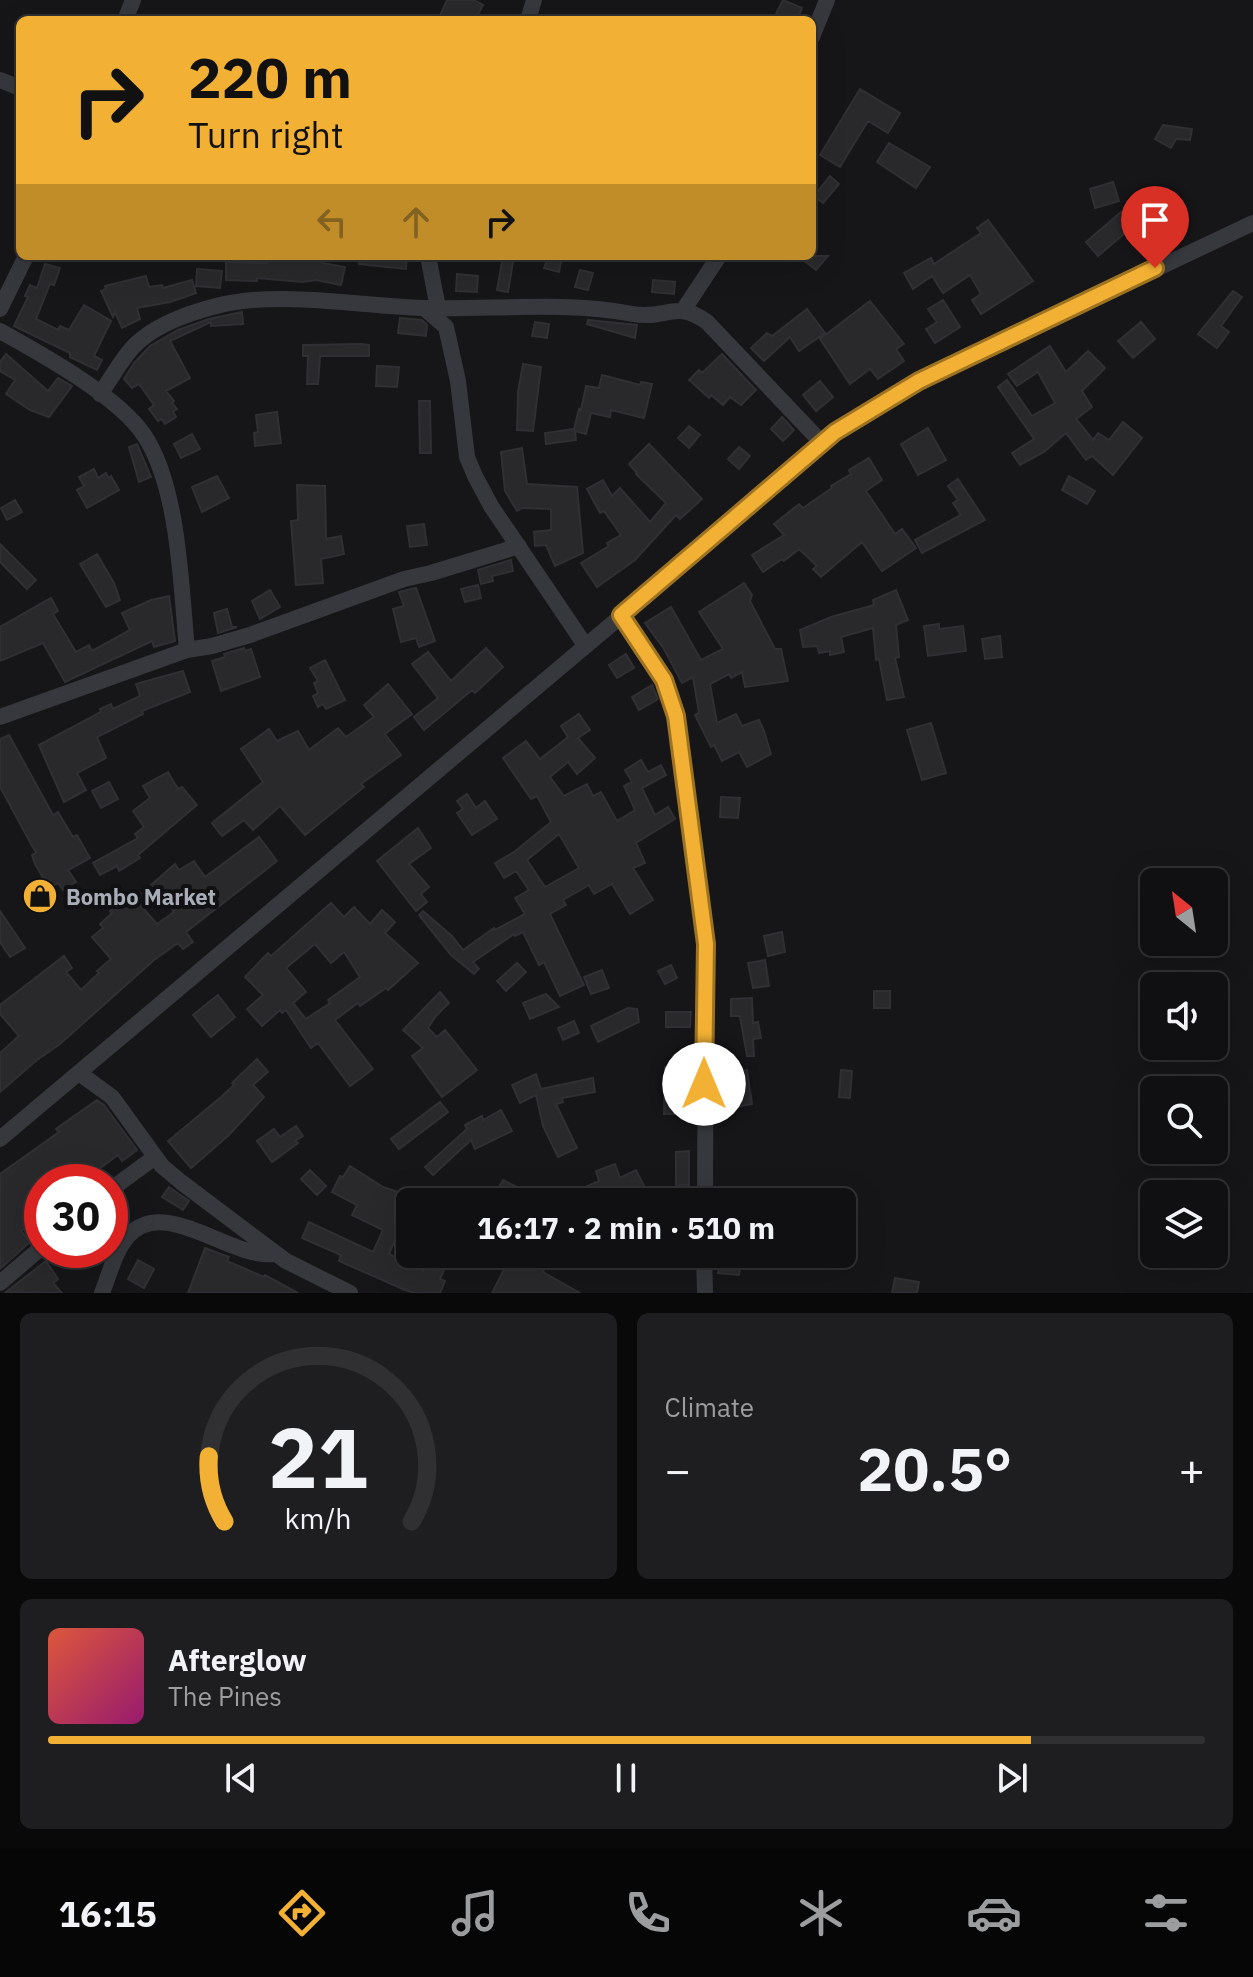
<!DOCTYPE html>
<meta charset="utf-8">
<style>
body{margin:0;font-family:"IBM Plex Sans",sans-serif;background:#1e1e20;color:#f1f3f6;height:100vh;display:flex;flex-direction:column;font-size:30px;white-space:nowrap}
*{box-sizing:border-box;margin:0}
p{font-size:26px;color:#9c9d9f}
.icon{flex:none;width:44px;height:44px;fill:none;stroke:currentColor;stroke-width:2;stroke-linecap:round;stroke-linejoin:round}
.map{position:relative;height:1293px;overflow:hidden}
.panel{display:flex;flex-direction:column;gap:20px;padding:20px;background:#09090a;flex:1}
.panel>*{flex:none}
.top-card{position:absolute;left:16px;top:16px;width:800px;height:244px;border-radius:12px;box-shadow:0 8px 32px #0002,0 0 0 2px #303032;background:#f2b134;color:#111;overflow:hidden}
.needle{width:52px;rotate:330deg}
.fabs{position:absolute;left:1140px;top:868px;display:grid;gap:16px}
.fabs a{display:grid;place-items:center;width:88px;height:88px;border-radius:12px;background:#101012;box-shadow:0 8px 32px #0002,0 0 0 2px #303032;font-size:40px}
.speed{position:absolute;left:24px;top:1164px;display:flex;gap:16px;font-size:40px;font-weight:700;text-align:center}
.speed>*{display:grid;place-content:center;width:104px;height:104px;border-radius:50%;background:#101012;box-shadow:0 8px 32px #0002,0 0 0 2px #303032;line-height:1}
.speed .limit{border:12px solid #d22;background:#fff;color:#111}
.pin{position:absolute;display:grid;place-items:center;width:68px;height:68px;color:#fff;margin:-82px -34px;border-radius:50% 50% 50% 0;rotate:-45deg;box-shadow:0 0 8px #0007}
.pin .icon{rotate:45deg}
.me{position:absolute;width:88px;margin:-44px;rotate:0deg;stroke-linejoin:round;filter:drop-shadow(0 0 6px #0008)}
.turn{display:flex;align-items:center;gap:28px;height:168px;padding:0 40px;font-size:36px}
.turn .icon{width:104px;height:104px;stroke-width:2.5}
.turn b{display:block;font-size:56px;line-height:68px}
.lanes{display:flex;align-items:center;height:76px;padding:0 40px;background:#0003;justify-content:center;gap:40px;direction:ltr}
.lanes .off{opacity:.35}
.big{font-size:60px;font-weight:800;line-height:1.1}
.panel .tile{flex:1;display:flex;flex-direction:column;justify-content:center;gap:12px;min-width:0;padding:0 28px;border-radius:12px;background:#1e1e20}
.panel .dial{align-items:center;gap:0}
.dial svg{height:208px;overflow:visible;fill:none;stroke:#303032;stroke-width:7;stroke-linecap:round;text-anchor:middle}
.dial text{fill:#f1f3f6;stroke:none}
.song{display:flex;align-items:center;gap:24px}
.cover{width:96px;height:96px;border-radius:12px;background:linear-gradient(135deg,hsl(10 70% 55%),hsl(320 70% 35%))}
.played{height:8px;border-radius:4px;background:linear-gradient(90deg,#f2b134 85%,#303032 85%)}
.keys{display:flex;justify-content:space-around;direction:ltr}
.heat{display:flex;justify-content:space-between;align-items:center;font-size:44px;direction:ltr}
.panel .tiles{flex:1;display:grid;gap:20px;grid-template-columns:1fr 1fr}
.tile:last-child{grid-column:span 2}
.trip{position:absolute;left:396px;top:1188px;width:460px;height:80px;border-radius:12px;background:#101012;box-shadow:0 8px 32px #0002,0 0 0 2px #303032;font-weight:800;line-height:80px;text-align:center}
.tab-bar{display:flex;height:128px;justify-content:space-around;align-items:center;background:#060607;color:#9c9d9f}
.tab-bar .icon{width:56px;height:56px}
.tab-bar .selected{color:#f2b134}
.tab-bar b{font-size:36px;color:#f1f3f6}
.map>svg:first-child{display:block}
</style>
<div class="map">
<svg width="1253" height="1293" viewBox="0 0 1253 1293">
<rect width="100%" height="100%" fill="#161618"/>
<!-- building -->
<path fill="#29292c" stroke="#303034" stroke-width="2" fill-rule="evenodd" d="M447 0H474L483 5 475 20H438Z
M783 0 802 8 797 20H773Z
M860 89 900 113 888 133 868 121 840 167 820 155Z
M1163 125 1192 129 1190 140 1176 139 1171 148 1155 139Z
M889 143 930 167 916 188 877 162Z
M830 176 839 184 823 203 814 196Z
M1113 182 1119 201 1095 208 1090 189Z
M1122 211 1124 219 1133 214 1139 226 1125 233 1098 256 1086 242Z
M988 220 1033 281 981 314 972 300 981 294 970 275 943 293 932 276 913 289 904 273 931 258 934 264 981 233 977 228Z
M267 256H325L323 263 345 267 341 285 316 280 303 282 257 278V281L226 280V262L267 263Z
M360 256H407L406 269 359 264Z
M503 256H514L508 292 497 290Z
M549 256H562L559 272 544 268Z
M798 256H828L816 270Z
M45 264 60 268 54 285 50 284 36 319 58 330 60 326 69 330 84 305 111 321 94 356 102 360 97 370 70 357V353L14 326 28 297 25 296 30 285 37 288Z
M197 269 222 271 220 288 196 286Z
M580 270 593 273 588 290 575 287Z
M457 274 478 276 477 292 456 291Z
M146 276 149 287 162 285 163 288 192 280 196 293 170 302 137 308 140 319 122 328 115 312 113 317 101 291 106 289 105 286Z
M653 280 675 282 674 294 652 292Z
M1233 291 1242 297 1221 326 1229 332 1217 348 1198 334Z
M943 300 960 327 935 343 926 329 937 322 928 309Z
M870 301 904 344 896 349 904 361 878 379 870 369 850 384 820 339Z
M807 309 825 333 799 351 790 337 764 361 751 348 767 333 772 336Z
M242 312 243 324 211 326V322L170 341 190 378 166 391 174 401 172 403 177 409 173 412 176 417 165 424 162 419 158 421 149 409 154 405 139 384 132 388 124 379 134 363 150 346 178 330 209 319Z
M400 318 422 320 427 325 426 336 398 333Z
M588 320 637 325 635 338 587 324Z
M535 322 549 324 547 338 532 336Z
M1141 322 1155 339 1133 358 1118 341Z
M360 344 369 345V356H320L318 384H307L308 356H303V345Z
M1050 346 1066 372 1088 351 1105 368 1082 391 1092 407 1076 419 1093 440 1098 433 1109 440 1123 422 1142 438 1113 475 1092 456 1086 460 1066 433 1044 452 1020 465 1012 453 1034 439 998 387 1007 380 1032 416 1055 403 1038 372 1017 386 1008 374Z
M6 354 48 391 58 378 72 386 49 417 30 410 6 394 15 380 0 371V362Z
M722 354 756 390 741 405 730 397 723 405 711 395 709 398 689 380 699 370 702 373Z
M523 364 541 367 533 431 517 430 518 392Z
M377 366 399 367 397 387 376 386Z
M602 375 640 385 641 382 652 384 644 418 611 410 610 417 591 413 586 434 575 431 576 440 546 444 545 433 574 429 579 409 581 410 586 386 599 388Z
M820 381 833 397 816 411 803 395Z
M419 401H430L431 453H420Z
M277 412 281 443 255 446 254 433 258 432 256 415Z
M782 417 794 430 783 441 771 429Z
M689 426 700 435 689 448 678 438Z
M928 428 946 460 918 475 901 444Z
M192 434 200 449 181 458 174 444Z
M137 444 151 477 139 482 129 447Z
M649 444 702 499 680 519 676 515 635 560 597 587 581 563 609 546 607 543 621 535 604 511 600 513 587 489 603 480 612 496 620 488 650 522 666 503 636 474 637 473 629 464Z
M739 447 750 456 739 469 728 459Z
M522 448 527 484 577 487 583 553 555 566 546 545 535 546 534 532 551 530V509L522 508 517 511 505 491 501 452Z
M869 458 882 480 866 491 895 534 902 529 916 548 882 571 862 542 821 577 813 569 817 566 799 549 784 561 782 559 763 572 752 555 784 535 774 524 799 504 803 508 832 488 831 486 851 474 849 470Z
M94 469 98 478 106 473 108 478 111 476 119 490 87 508 77 490 84 486 79 477Z
M217 476 229 498 202 512 192 487Z
M1069 476 1095 491 1087 504 1062 490Z
M958 479 985 520 922 553 915 540 961 515 953 503 958 500 948 486Z
M297 485 325 486 326 539 341 536 344 554 321 559 323 583 296 585 291 521 298 520Z
M15 500 22 512 7 520 1 508Z
M424 524 427 545 410 547 407 526Z
M0 544 36 580 27 589 0 562Z
M97 554 114 583 120 600 106 607 80 564Z
M511 560 513 571 492 576 493 581 481 584 478 570Z
M744 583 752 595 750 601 775 649H781L788 681 745 687 742 672 731 678 729 674 710 684 717 723 736 714 742 726 759 720 764 731 771 754 747 767 739 752 722 761 714 745 711 747 695 715 699 713 693 677 682 683 664 649 645 623 671 607 701 660 723 649 699 612Z
M478 585 481 598 465 602 461 589Z
M416 588 435 641 419 647 416 638 401 642 393 609 404 606 399 592Z
M270 590 280 607 260 619 252 601Z
M896 590 908 620 896 625 899 657 895 658 904 697 887 700 879 659 876 660 873 628 841 637 844 652 830 655V651L819 653 817 646 803 647 800 630 831 617 874 605 873 600Z
M169 596 175 641 154 647 152 641 65 682 43 643 0 661V627L51 598 58 611 53 614 76 652 89 645 92 651 130 630 122 613 151 600Z
M227 609 232 627H237L218 633 214 613Z
M939 624V629L963 626 966 651 928 656 924 626Z
M1000 636 1002 657 985 659 982 639Z
M244 648 245 651 251 649 260 677 221 691 212 661 225 657 224 654Z
M486 648 503 667 475 693 472 690 424 730 414 717 438 698 412 664 428 652 451 681Z
M626 654 634 668 617 678 609 665Z
M325 660 345 700 326 709 323 704 318 707 313 696 318 693 314 683 318 681 310 668Z
M183 671 190 692 142 711 143 714 97 737 106 758 77 773 86 790 64 802 39 745 101 712 100 709 111 704 113 709 140 696 136 684Z
M388 684 412 714 385 734 401 755 361 784 364 787 305 835 280 806 253 830 244 820 222 836 212 823 263 782 241 749 269 729 277 741 298 731 309 750 338 728 346 737 374 717 364 705Z
M652 685 658 699 639 710 632 697Z
M579 714 590 730 578 738 595 758 577 774 568 762 550 777 564 796 587 784 593 796 601 792 617 821 635 810 624 786 632 782 625 770 641 760 648 772 661 765 666 775 642 788 655 815 668 807 675 819 636 843 645 863 633 868 653 900 630 914 612 884 594 894 589 885 563 900 566 905 550 914 584 985 560 996 544 962 539 965 523 932 515 936 514 934 473 962 479 969 474 974 451 955 419 915 423 911 452 936 463 950 494 928 495 930 525 914 515 898 529 890 516 871 504 878 495 863 514 852 551 822 537 796 531 799 503 758 526 741 540 759 568 737 561 726ZM559 834 579 868 545 887 527 860Z
M931 723 946 773 922 780 907 730Z
M9 735 53 815 58 812 73 837 77 835 90 858 68 870 76 882 63 890 58 883 49 888 35 864 32 855 36 853 0 787V739Z
M168 772 178 789 182 787 197 805 138 855 140 858 119 871 117 866 100 875 93 863 138 838 135 834 144 827 133 811 150 798 143 786Z
M109 782 118 799 101 808 92 791Z
M467 794 476 808 485 801 497 819 472 835 457 813 463 809 457 801Z
M721 797 740 798 738 818 720 817Z
M418 828 431 848 409 864 429 887 421 894 427 902 416 911 377 861Z
M259 837 277 861 186 932 193 942 183 949 178 943 154 960 60 1044 37 1060 0 1092V1053L19 1036 0 1014V1005L64 956 72 968 66 972 81 990 99 973 97 971 111 959 92 937 103 928 100 924 112 913 110 911 119 904 131 894 135 899 175 864 179 870 194 861 205 877ZM161 892 174 912 157 924 142 907Z
M331 903 344 917 354 907 370 924 382 910 395 922 385 933 418 963 388 990 386 988 360 1006 358 1003 335 1020 373 1069 350 1086 318 1043 311 1048 286 1010 282 1013 280 1010 262 1026 247 1009 263 995 245 977 268 953 271 956ZM315 944 331 963 344 952 360 977 328 1000 330 1003 306 1019 293 1003 306 992 286 968Z
M0 911 25 948 10 957 0 942Z
M782 932 785 952 768 956 764 936Z
M765 960 769 986 753 988 748 963Z
M517 963 526 972 506 991 497 981Z
M671 965 677 978 665 984 658 971Z
M602 970 609 988 591 994 584 977Z
M874 991H890V1008H874Z
M440 992 449 1003 435 1017 428 1028 437 1037 445 1030 477 1070 442 1097 412 1056 423 1048 403 1030Z
M546 994 559 1007 530 1019 523 1003Z
M218 995 235 1017 211 1037 193 1015Z
M752 998 753 1023 758 1022 761 1038 753 1039 754 1056H747L740 1016H731V999Z
M628 1008 637 1009 639 1022 598 1042 591 1026Z
M666 1012H691L690 1027H666Z
M574 1021 579 1033 563 1040 558 1028Z
M257 1059 268 1072 253 1085 264 1097 229 1135 191 1168 168 1141 221 1097 234 1085 232 1083Z
M665 1067 690 1069 685 1114H664Z
M747 1070 752 1104 730 1108 725 1074Z
M841 1070 852 1071 850 1098 839 1097Z
M536 1074 541 1089 593 1078 595 1092 562 1098 563 1102 556 1104 577 1148 558 1157 543 1126 536 1095 520 1103 512 1085Z
M97 1100 104 1105 137 1150 122 1161 118 1155 99 1169 105 1177 98 1182H42V1214L21 1231 30 1242 0 1269V1174L59 1132 56 1129Z
M440 1102 448 1112 399 1149 391 1139Z
M501 1110 512 1131 475 1149 471 1140 433 1175 425 1167 467 1129 465 1125 482 1116 483 1120Z
M296 1126 303 1136 295 1141 298 1143 272 1162 257 1141 274 1129 280 1137Z
M689 1151V1185H676V1152Z
M615 1164 620 1178 636 1170 652 1202H583L578 1190 599 1181 596 1171Z
M350 1166 383 1187 413 1197 389 1254 423 1271 431 1254 450 1257 440 1279 445 1281 440 1293H415L405 1290 339 1261 341 1255 302 1238 309 1222 373 1252 383 1230 352 1215 357 1205 332 1192 340 1176 343 1177Z
M310 1170 326 1186 317 1195 301 1179Z
M503 1180 519 1188 511 1202H491Z
M169 1187 189 1201 183 1210 162 1197Z
M120 1196 127 1202 110 1223V1204Z
M205 1248 229 1257 227 1261 264 1277 265 1275 298 1293H188Z
M512 1254H551L543 1272 580 1293H492Z
M720 1257 741 1259 739 1275 718 1273Z
M138 1260 154 1269 144 1288 128 1279Z
M46 1261 58 1279 53 1283 62 1293 6 1292Z
M895 1278 919 1282 917 1293H892Z"/>
<g fill="none" stroke-linecap="round" stroke-linejoin="round">
<!-- street -->
<path stroke="#37383d" stroke-width="16" d="M125 20 133 0
M528 20 534 0
M812 37 827 0
M0 80 20 88
M428 256 438 308
M424 308 446 327 458 381 467 457 475 476 491 506 585 645
M0 309 26 256
M684 309 719 256
M0 331C41 354 118 396 144 435 179 487 181 587 187 650
M100 394C112 378 121 359 135 345 156 324 189 313 216 306 277 290 358 306 422 308 493 310 562 301 633 314 667 320 675 299 707 322L822 443
M621 615C654 659 672 689 680 744L706 944 705 1202
M0 717 187 650 212 646 250 635 404 579 431 573 519 546
M79 1073 112 1097 162 1166 181 1182 286 1261 350 1293
M0 1139 689 559 835 432 919 381 1253 223
M110 1190 155 1157
M704 1254 705 1293
M0 1283 42 1247
M102 1293C109 1275 115 1251 128 1236 165 1195 229 1259 274 1254"/>
</g>
<g fill="none" stroke-linecap="round" stroke-linejoin="round">
<!-- route casing -->
<g stroke="#9d7322" stroke-width="20">
<path id="route" d="M704 1084 706 944 676 716 664 680 621 615 835 432 919 381 1155 268"/>
</g>
<!-- route -->
<use href="#route" stroke="#f2b134" stroke-width="14"/>
</g>
<!-- icons -->
<defs>
<g id="shop-disc" transform="scale(1.8)"><circle r="9.5" fill="#f2b134" stroke="#111113"/><path d="M-5-2.5h2.3a2.7 3.5 0 0 1 5.4 0H5L5.5 6h-11ZM-1.5-2.5h3a1.5 2.3 0 0 0-3 0Z" fill="#111"/></g>
</defs>
<g fill-rule="evenodd">
<use href="#shop-disc" x="40" y="896"/>
</g>
<g text-anchor="middle" dominant-baseline="central" stroke-width="8" stroke-linejoin="round" paint-order="stroke">
<!-- poi labels -->
<g font-size="22" font-weight="bold" fill="#a8adb8" stroke="#111113" text-anchor="start">
<text x="66" y="896">Bombo Market</text>
</g>
</g>
</svg>
<div class="fabs">
<a><svg class="needle" viewBox="-14 -14 28 28"><path d="M0-13l5 13h-10z" fill="#e53935"/><path d="M0 13l5-13h-10z" fill="#9c9d9f"/></svg></a>
<a><svg class="icon" aria-label="sound" viewBox="0 0 24 24"><path d="M4 9h4l5-4v14l-5-4H4zM17 9q2 3 0 6"/></svg></a>
<a><svg class="icon" aria-label="search" viewBox="0 0 24 24"><circle cx="10" cy="10" r="6"/><path d="M15 15l6 6"/></svg></a>
<a><svg class="icon" aria-label="layers" viewBox="0 0 24 24"><path d="M12 4l9 5-9 5-9-5zM3 14l9 5 9-5"/></svg></a>
</div>
<div class="speed"><div class="limit">30</div></div>
<div class="pin" style="left:1155px;top:268px;background:#d93025"><svg class="icon" aria-label="arrive" viewBox="0 0 24 24"><path d="M6 21V4h12l-3 4 3 4H6"/></svg></div>
<svg class="me" style="left:704px;top:1084px" viewBox="-20 -20 40 40"><circle r="19" fill="#fff"/><path d="M0-13L10 11 0 6-10 11z" fill="#f2b134"/></svg>
<div class="trip">16:17 · 2 min · 510 m</div>
<div class="top-card">
<div class="turn"><svg class="icon" aria-label="right" viewBox="0 0 24 24"><path d="M7 20v-9h11M14 6l5 5-5 5"/></svg><div><b>220 m</b>Turn right</div></div>
<div class="lanes"><svg class="icon off" aria-label="left" viewBox="0 0 24 24"><path d="M17 20v-9H6M10 6l-5 5 5 5"/></svg><svg class="icon off" aria-label="ahead" viewBox="0 0 24 24"><path d="M12 20V5M6 11l6-6 6 6"/></svg><svg class="icon" aria-label="right" viewBox="0 0 24 24"><path d="M7 20v-9h11M14 6l5 5-5 5"/></svg></div>
</div>
</div>
<section class="panel">
<div class="tiles">
<div class="tile dial"><svg viewBox="0 0 100 80">
<path d="M14 69A42 42 0 1 1 86 69"/>
<path d="M14 69A42 42 0 0 1 8 44" stroke="#f2b134"/>
<text x="50" y="56" font-size="32" font-weight="700">21</text>
<text x="50" y="72" font-size="11">km/h</text>
</svg></div>
<div class="tile"><p>Climate</p>
<div class="heat"><a>−</a><b class="big">20.5°</b><a>+</a></div>
</div>
<div class="tile">
<div class="song"><i class="cover"></i><div><b>Afterglow</b><p>The Pines</p></div></div>
<div class="played"></div>
<div class="keys"><svg class="icon" aria-label="previous" viewBox="0 0 24 24"><path d="M18 5L8 12l10 7zM5 5v14"/></svg><svg class="icon" aria-label="pause" viewBox="0 0 24 24"><path d="M8 5v14M16 5v14"/></svg><svg class="icon" aria-label="next" viewBox="0 0 24 24"><path d="M6 5l10 7-10 7zM19 5v14"/></svg></div>
</div>
</div>
</section>
<nav class="tab-bar">
<b>16:15</b>
<svg class="icon selected" aria-label="directions" viewBox="0 0 24 24"><path d="M12 3l9 9-9 9-9-9zM9 14v-3h6M13 9l2 2-2 2"/></svg>
<svg class="icon" aria-label="music" viewBox="0 0 24 24"><path d="M9 18V5l10-2v13"/><circle cx="6" cy="18" r="3"/><circle cx="16" cy="16" r="3"/></svg>
<svg class="icon" aria-label="phone" viewBox="0 0 24 24"><path d="M5 4h4l2 5-3 2q2 4 5 5l2-3 5 2v4C11 20 4 13 5 4z"/></svg>
<svg class="icon" aria-label="climate" viewBox="0 0 24 24"><path d="M12 3v18M4 7l16 10M4 17L20 7"/></svg>
<svg class="icon" aria-label="car" viewBox="0 0 24 24"><path d="M5 17H2v-5l4-1 3-4h7l3 4 3 1v5h-3M9 17h6M6 11h13"/><circle cx="7" cy="17" r="2"/><circle cx="17" cy="17" r="2"/></svg>
<svg class="icon" aria-label="filters" viewBox="0 0 24 24"><path d="M4 7h16M4 17h16"/><circle cx="9" cy="7" r="2"/><circle cx="15" cy="17" r="2"/></svg>
</nav>
